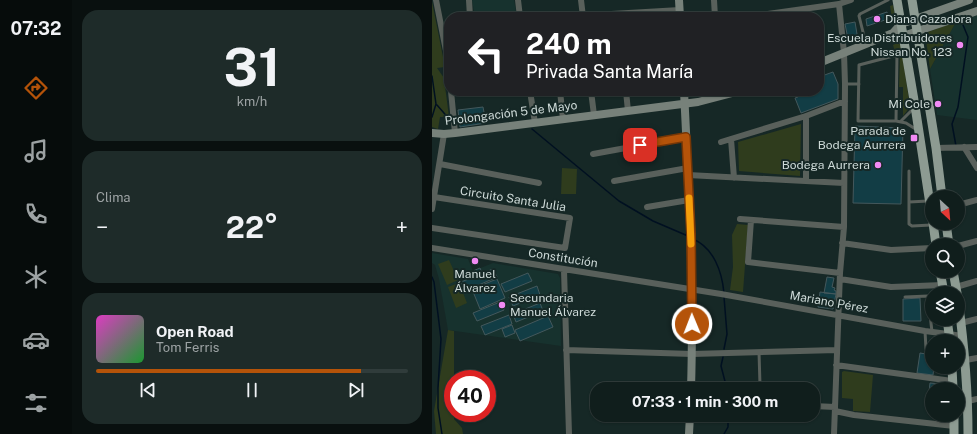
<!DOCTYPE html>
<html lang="es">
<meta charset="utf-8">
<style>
body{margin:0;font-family:"Public Sans",sans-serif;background:#1e2b29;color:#f1f3f6;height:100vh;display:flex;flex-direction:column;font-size:15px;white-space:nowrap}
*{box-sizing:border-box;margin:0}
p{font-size:13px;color:#9ca2a3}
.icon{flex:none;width:22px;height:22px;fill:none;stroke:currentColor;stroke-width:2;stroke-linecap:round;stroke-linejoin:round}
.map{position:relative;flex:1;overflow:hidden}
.drawer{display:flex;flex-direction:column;gap:10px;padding:10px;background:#09100f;width:360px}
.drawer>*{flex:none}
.hud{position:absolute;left:12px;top:12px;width:380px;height:84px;border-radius:16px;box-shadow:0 1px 3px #0004,0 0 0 1px #303c3b;background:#202124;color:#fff;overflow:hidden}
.needle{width:26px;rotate:154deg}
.fabs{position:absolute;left:493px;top:190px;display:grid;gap:8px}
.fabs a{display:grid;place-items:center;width:40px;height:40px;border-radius:50%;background:#101e1c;box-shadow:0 1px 3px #0004,0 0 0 1px #303c3b;font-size:20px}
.speed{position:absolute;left:12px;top:370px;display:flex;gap:8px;font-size:20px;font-weight:700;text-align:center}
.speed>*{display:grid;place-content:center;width:52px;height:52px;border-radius:50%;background:#101e1c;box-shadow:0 1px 3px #0004,0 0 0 1px #303c3b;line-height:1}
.speed .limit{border:6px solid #d22;background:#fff;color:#111}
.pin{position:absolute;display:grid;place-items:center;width:34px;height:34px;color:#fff;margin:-17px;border-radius:8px;box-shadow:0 2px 6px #0006}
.me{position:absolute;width:44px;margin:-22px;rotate:359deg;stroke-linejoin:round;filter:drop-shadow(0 0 3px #0008)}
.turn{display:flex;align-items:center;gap:14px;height:84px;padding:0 16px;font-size:18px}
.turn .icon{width:52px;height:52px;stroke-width:2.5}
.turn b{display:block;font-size:28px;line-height:34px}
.big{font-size:30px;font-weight:700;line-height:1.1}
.drawer .widget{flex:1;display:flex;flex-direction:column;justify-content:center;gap:6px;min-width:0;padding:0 14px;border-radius:16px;background:#1e2b29}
.drawer .dial{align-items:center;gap:0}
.dial b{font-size:52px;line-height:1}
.song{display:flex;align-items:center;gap:12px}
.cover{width:48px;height:48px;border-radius:6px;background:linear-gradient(135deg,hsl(310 70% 55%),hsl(130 70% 35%))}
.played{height:4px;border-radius:2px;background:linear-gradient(90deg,#b45309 85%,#303c3b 85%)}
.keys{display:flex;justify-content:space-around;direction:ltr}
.heat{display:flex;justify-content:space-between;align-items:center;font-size:22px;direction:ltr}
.trip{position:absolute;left:158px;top:382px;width:230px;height:40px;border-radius:16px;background:#101e1c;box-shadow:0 1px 3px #0004,0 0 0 1px #303c3b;font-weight:700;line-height:40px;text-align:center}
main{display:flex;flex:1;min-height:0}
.menu{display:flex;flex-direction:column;width:72px;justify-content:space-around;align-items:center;background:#060c0b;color:#9ca2a3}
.menu .icon{width:28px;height:28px}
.menu .selected{color:#b45309}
.menu b{font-size:18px;color:#f1f3f6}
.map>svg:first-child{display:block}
</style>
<main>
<nav class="menu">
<b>07:32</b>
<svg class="icon selected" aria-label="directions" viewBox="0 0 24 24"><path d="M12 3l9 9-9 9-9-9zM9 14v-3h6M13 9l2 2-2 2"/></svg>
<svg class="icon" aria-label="music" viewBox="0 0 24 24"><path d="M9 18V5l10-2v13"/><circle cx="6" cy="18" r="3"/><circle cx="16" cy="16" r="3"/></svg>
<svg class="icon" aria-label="phone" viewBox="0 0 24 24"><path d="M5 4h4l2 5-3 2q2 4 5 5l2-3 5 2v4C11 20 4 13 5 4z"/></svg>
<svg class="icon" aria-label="climate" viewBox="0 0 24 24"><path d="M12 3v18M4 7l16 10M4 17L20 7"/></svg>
<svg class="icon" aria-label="car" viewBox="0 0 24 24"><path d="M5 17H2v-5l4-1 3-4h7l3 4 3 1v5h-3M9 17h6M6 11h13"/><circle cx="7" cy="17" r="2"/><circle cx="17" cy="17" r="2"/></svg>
<svg class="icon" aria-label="filters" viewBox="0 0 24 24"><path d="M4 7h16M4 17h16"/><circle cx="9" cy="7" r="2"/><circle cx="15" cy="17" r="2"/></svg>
</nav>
<section class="drawer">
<div class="widget dial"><b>31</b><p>km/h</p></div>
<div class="widget"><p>Clima</p>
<div class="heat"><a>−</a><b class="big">22°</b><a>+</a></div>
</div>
<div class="widget">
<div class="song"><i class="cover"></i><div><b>Open Road</b><p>Tom Ferris</p></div></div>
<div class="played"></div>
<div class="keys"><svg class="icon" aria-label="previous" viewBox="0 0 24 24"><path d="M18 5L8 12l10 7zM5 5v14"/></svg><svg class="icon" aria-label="pause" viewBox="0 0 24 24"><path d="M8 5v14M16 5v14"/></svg><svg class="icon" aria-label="next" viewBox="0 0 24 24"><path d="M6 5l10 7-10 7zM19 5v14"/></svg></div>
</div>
</section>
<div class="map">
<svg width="545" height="434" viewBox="0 0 545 434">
<rect width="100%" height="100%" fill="#162826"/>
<!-- built -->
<path fill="#17322e" d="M40 0H82L85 17H43Z
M545 14V120L505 115 498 69 524 22Z
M0 253 36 259 41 271 61 263 126 274 128 278 129 346 16 330 7 279 3 265 0 263Z"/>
<!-- green -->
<path fill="#2f3c1d" d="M0 2 13 67 5 68 12 78 17 117H8L6 129 0 127Z
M461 5 464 22 461 25 458 6Z
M524 22 498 69 493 33Z
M465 43 469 45 478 107 471 116V87H467L468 52H463L461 45Z
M369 124 368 176 307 171 306 142Z
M130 168 145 169 144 194H129Z
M305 224 316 225 311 292 298 290 301 267 300 235Z
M17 260 26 280 15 285 6 264Z
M27 283 35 303 24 308 16 287Z
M16 330 22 331V419L30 428 31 434H4L2 411Z
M412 371 441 375 438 412 421 411V399L410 398V372Z"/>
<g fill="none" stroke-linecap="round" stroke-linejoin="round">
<!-- stream -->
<path stroke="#001021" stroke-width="1.5" d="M0 76 4 104 0 117
M5 105 18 120
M100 129 187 201 221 221 256 236
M524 146 520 124 526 107 536 37 531 25
M261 239C282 248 290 272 292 293
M0 277 2 282 9 339 6 388V408L10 434
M292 349 295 334 292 297
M291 357 289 366 295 389
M292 434 296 427V415"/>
</g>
<!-- building -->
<path fill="#123d45" stroke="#44585c" d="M455 12 456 19 435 26 434 19Z
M423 22 425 34 422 37 416 39 413 24Z
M401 72 406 84V99L369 113 363 98 366 97 363 91H387V77Z
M51 107 54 123 28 127 26 110Z
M423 126 471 128 469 204 421 203Z
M48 268 50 273 43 276 41 271Z
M61 269 65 277 33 291 29 282Z
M96 273 100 281 73 292 69 284Z
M395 277 402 278 400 287 403 288 402 290 404 291V294L392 293Z
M65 279 73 298 48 309 40 289Z
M105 286 108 295 81 306 77 297Z
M388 292 404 294 401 309 386 307Z
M488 298 489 321H471V299Z
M68 302 72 310 45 321 41 313Z
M108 303 111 311 84 322 81 314Z
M77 315 80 324 53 335 49 326Z
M116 316 121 327 88 341 83 330Z
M80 325 83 333 73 337 70 329Z
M488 353 500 355V367H502L501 375 485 373Z
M498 383 509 384 508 389H500V401H496Z"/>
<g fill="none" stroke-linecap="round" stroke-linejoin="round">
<!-- lane -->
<path stroke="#59605b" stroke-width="3" d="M434 44 427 16 428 14 456 0
M413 84H427
M464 121 465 55 427 65 426 121H464L474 123 485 130
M469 121 481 109
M496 201 477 202V224L480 226 499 225
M477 202V171
M473 297 496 296 500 332
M493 331 494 349 500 350
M327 352 328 385"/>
<!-- street -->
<path stroke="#59605b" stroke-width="6" d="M4 0 17 66
M37 0 38 17
M86 0 88 17
M149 0 151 17
M282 0 283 17
M128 17 248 10
M314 17 407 4 419 0
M19 91 23 133
M98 91 103 123
M128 91 131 119
M159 91 162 115
M194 91 196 111
M299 139 302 178
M289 142 374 116 413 101
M532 147 545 168
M504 148 545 147
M161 154 254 137
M8 164 107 183
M256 175 412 183
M182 181 256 168
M374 181V116
M526 205 545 200
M215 207 257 200
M0 209 12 134
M308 219 412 227
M319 220 316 262 408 273
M0 228 133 248 138 218 2 197
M410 243 459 250 500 248
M526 246 545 241
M0 248 289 294 493 331 531 336
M132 270 137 434
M408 279 459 287 511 285
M524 287 545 281
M529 323 545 319
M134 350 260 354 405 350
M534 360 545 358
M404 365 520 381
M536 401 545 399
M381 406 403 407
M403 411 422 415 522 426
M402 434 408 273 412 227 413 84 412 53 407 4"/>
<!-- secondary -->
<path stroke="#77817a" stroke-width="8" d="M247 0 248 17
M466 34 471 36 545 11
M387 63 461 33 469 24 537 0
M252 91C257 190 262 290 259 389
M0 133 12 134 23 133 266 102 308 91
M257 434 258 415"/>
<!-- primary -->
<path stroke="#8d9b92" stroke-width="9" d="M465 0 483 106 500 217
M480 0 504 148 510 197
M501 223 504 245
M514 223 517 245
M508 271 512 293
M521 271 525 293
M526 299C532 344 536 388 536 434
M515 319 518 341
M520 367 521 389
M522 415V434"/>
</g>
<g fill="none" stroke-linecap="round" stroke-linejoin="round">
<!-- route casing -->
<g stroke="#753606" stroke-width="10">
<path id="route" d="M208 145 254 137 259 234 260 324"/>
</g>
<!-- route -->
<use href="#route" stroke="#b45309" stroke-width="7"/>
<!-- slow -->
<path stroke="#f59e0b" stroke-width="7" d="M257 198 259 244"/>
</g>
<!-- markers -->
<g fill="#f18af4" stroke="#162826" stroke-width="1.5">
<circle cx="445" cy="19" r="4"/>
<circle cx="528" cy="45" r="4"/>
<circle cx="506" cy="104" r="4"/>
<rect x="478" y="134" width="8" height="8" rx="2"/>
<circle cx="446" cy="165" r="4"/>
<circle cx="43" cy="261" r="4"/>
<circle cx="70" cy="305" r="4"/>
</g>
<g text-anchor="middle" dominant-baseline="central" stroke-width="4" stroke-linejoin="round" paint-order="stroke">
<!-- poi labels -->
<g font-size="12" fill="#cedad8" stroke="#162826" text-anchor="end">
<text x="453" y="19" text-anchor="start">Diana Cazadora</text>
<text x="520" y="38">Escuela Distribuidores<tspan x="520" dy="14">Nissan No. 123</tspan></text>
<text x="498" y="104">Mi Cole</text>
<text x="474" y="131">Parada de<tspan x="474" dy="14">Bodega Aurrera</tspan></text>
<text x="438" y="165">Bodega Aurrera</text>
<text x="43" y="274" text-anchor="middle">Manuel<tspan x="43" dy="14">Álvarez</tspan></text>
<text x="78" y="298" text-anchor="start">Secundaria<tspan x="78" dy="14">Manuel Álvarez</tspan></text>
</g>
<!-- street labels -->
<g font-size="12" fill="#cedad8" stroke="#162826">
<text transform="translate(79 113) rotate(-7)">Prolongación 5 de Mayo</text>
<text transform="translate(81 199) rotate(9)">Circuito Santa Julia</text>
<text transform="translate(131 258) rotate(9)">Constitución</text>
<text transform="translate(397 302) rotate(10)">Mariano Pérez</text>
</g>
</g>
</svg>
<div class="fabs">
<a><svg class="needle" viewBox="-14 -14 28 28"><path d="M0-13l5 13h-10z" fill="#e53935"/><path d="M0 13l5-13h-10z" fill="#9ca2a3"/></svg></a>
<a><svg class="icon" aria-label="search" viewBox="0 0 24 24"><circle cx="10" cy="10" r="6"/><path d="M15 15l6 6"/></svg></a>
<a><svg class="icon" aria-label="layers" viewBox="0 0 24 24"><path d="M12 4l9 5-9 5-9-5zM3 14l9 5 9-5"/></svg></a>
<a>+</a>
<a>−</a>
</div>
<div class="speed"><div class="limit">40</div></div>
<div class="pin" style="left:208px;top:145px;background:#d93025"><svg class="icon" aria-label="arrive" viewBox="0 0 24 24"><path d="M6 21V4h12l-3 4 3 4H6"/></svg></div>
<svg class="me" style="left:260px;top:324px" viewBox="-20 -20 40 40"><circle r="17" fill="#b45309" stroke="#fff" stroke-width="3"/><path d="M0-11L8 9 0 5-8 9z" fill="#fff"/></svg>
<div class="trip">07:33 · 1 min · 300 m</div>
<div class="hud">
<div class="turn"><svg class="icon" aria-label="left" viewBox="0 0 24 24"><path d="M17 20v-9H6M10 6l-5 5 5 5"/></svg><div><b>240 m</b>Privada Santa María</div></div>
</div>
</div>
</main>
